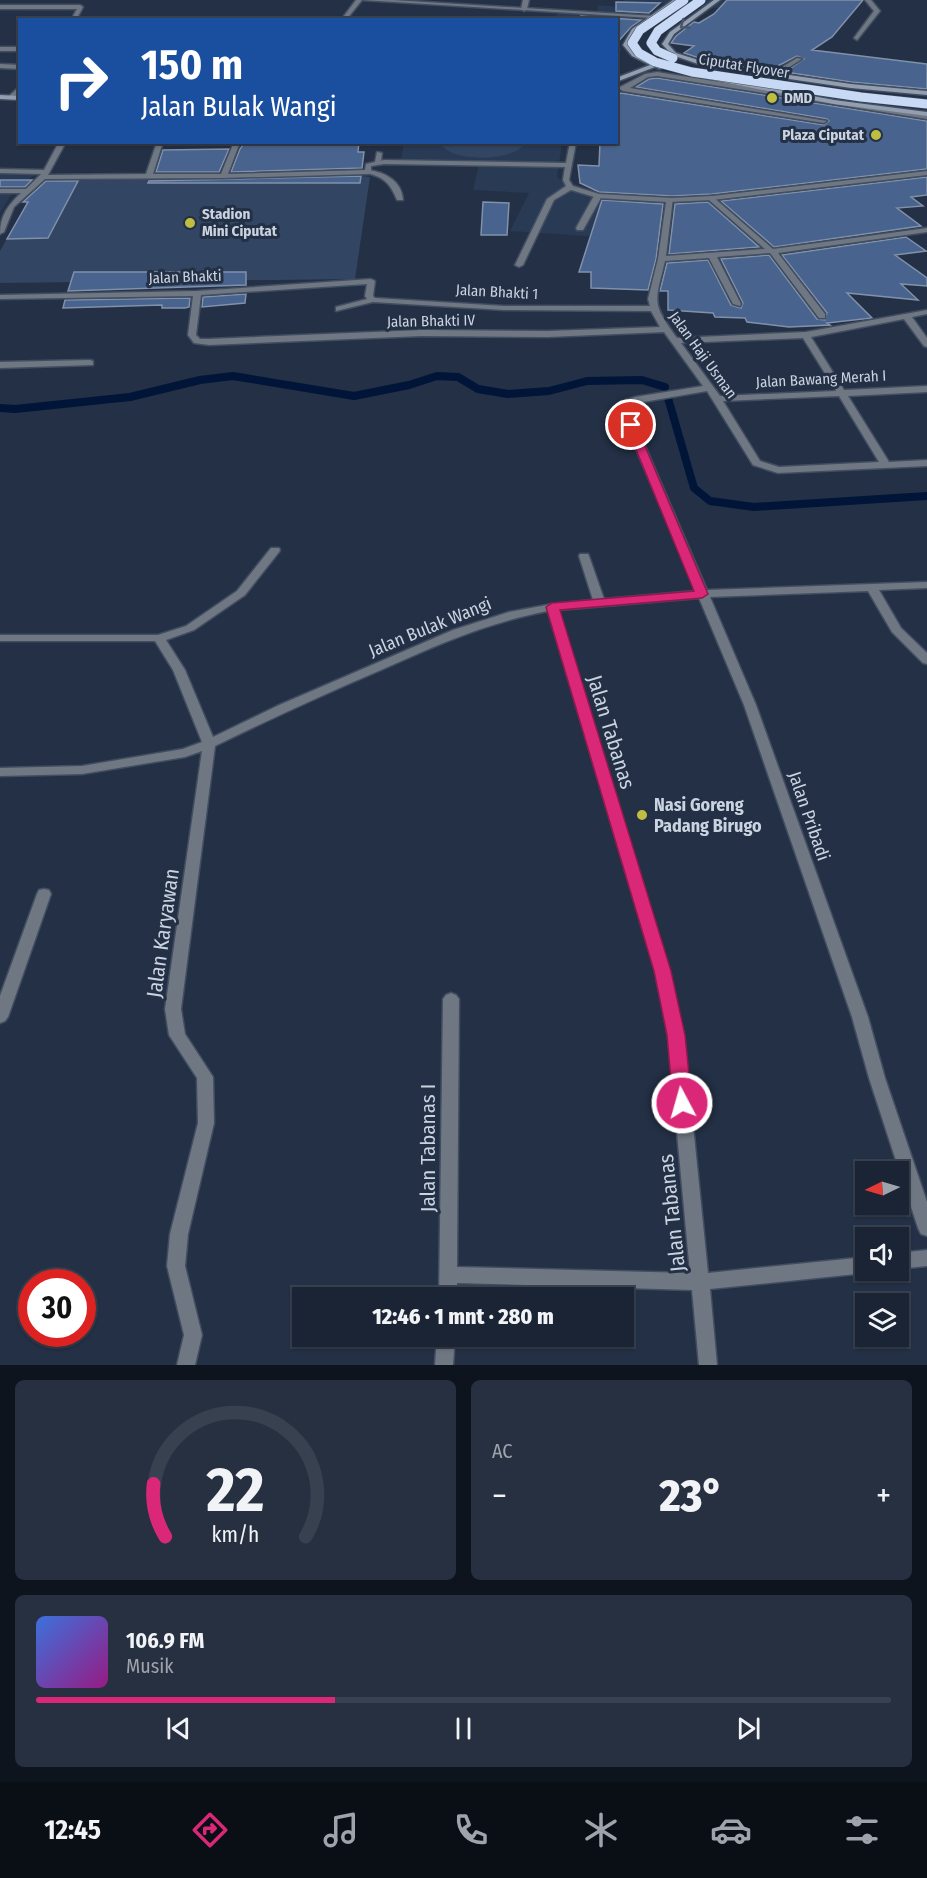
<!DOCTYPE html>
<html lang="id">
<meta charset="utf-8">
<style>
body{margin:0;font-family:"Fira Sans Condensed",sans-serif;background:#273040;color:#f1f3f6;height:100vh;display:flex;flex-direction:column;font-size:22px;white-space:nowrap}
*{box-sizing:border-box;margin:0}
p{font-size:20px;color:#9fa4ac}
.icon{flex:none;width:33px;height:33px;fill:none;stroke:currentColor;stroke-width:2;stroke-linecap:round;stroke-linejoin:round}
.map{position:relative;height:1365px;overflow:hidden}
.sheet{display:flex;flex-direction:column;gap:15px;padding:15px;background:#0e141d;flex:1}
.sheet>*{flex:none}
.guide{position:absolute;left:18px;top:18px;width:600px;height:126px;border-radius:0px;box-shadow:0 2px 4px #0004,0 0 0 2px #38414f;background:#1a4fa0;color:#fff;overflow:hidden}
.needle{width:39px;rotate:265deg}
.fabs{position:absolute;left:855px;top:1161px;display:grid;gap:12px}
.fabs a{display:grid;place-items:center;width:54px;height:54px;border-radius:0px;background:#1a2434;box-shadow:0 2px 4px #0004,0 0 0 2px #38414f;font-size:30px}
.speed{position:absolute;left:18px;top:1269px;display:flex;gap:12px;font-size:30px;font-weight:700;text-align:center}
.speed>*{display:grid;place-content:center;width:78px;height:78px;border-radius:50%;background:#1a2434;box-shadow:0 2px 4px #0004,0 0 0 2px #38414f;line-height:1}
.speed .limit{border:9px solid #d22;background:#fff;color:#111}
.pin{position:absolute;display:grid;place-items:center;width:51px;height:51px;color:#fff;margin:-26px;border:3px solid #fff;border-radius:50%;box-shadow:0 2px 6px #0007}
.me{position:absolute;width:66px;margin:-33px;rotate:354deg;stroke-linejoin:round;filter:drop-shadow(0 0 4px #0008)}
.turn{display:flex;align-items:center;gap:21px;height:126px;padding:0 24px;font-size:27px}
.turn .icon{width:78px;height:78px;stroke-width:2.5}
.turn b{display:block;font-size:42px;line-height:51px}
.big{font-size:45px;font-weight:800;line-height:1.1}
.sheet .card{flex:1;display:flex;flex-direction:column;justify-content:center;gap:9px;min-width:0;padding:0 21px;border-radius:9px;background:#273040}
.sheet .dial{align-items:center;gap:0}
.dial svg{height:156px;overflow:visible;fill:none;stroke:#38414f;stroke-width:7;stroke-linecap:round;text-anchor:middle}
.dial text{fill:#f1f3f6;stroke:none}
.song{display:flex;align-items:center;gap:18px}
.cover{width:72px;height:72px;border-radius:9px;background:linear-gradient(135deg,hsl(220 70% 55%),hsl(310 70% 35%))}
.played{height:6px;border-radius:3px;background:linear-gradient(90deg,#db2777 35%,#38414f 35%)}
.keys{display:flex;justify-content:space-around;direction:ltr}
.heat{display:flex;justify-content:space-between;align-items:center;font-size:33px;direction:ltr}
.sheet .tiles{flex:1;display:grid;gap:15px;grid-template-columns:1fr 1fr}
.card:last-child{grid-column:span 2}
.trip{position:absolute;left:292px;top:1287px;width:342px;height:60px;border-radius:0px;background:#1a2434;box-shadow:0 2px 4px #0004,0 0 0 2px #38414f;font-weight:800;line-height:60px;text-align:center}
.menu{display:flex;height:96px;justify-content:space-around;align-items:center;background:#0a0e15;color:#9fa4ac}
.menu .icon{width:42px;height:42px}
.menu .on{color:#db2777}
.menu b{font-size:27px;color:#f1f3f6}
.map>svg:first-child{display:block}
</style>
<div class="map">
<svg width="927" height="1365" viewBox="0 0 927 1365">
<rect width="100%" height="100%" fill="#233045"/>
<!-- built -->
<path fill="#283a54" d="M624 0H779L754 11 657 3 636 15 617 32 616 20H554L559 10 597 13 598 5 620 7Z
M404 143H562L557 177 574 190 647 195V240L510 231 529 193 473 190 480 160 401 159Z
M0 172H38L13 192 0 213Z"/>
<!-- green -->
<path fill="#324563" d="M441 143 525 142V143C515 162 448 163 441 143Z
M362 176 370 177 355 279 0 283V251L31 195 54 180Z"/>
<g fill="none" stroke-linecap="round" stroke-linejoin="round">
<!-- stream -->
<path stroke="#011539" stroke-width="8" d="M668 398 694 488 710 501 754 507 927 496
M0 408 15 409 130 397 200 380 233 376 354 396 409 385 437 376 458 377 478 389 508 394 549 391 587 381 642 380 665 387"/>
</g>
<!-- building -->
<path fill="#48638d" stroke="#8091aa" stroke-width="1.5" d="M727 0H863L832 37 812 50 927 64V89L851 82 785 72 804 59 797 56 770 70 708 61 684 53 694 46 671 43 676 36 694 22 699 23 714 14Z
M616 2 660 3 649 13 616 11Z
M581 16 641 20 631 27 616 44V20H581Z
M657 78 927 121V169L712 194 672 196 599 192 580 183 578 165 599 166 600 142H616V96L621 93 824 125 829 121 827 119 636 87 649 79Z
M245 142H359L358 152H364L362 168 231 172 240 149Z
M229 149 219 172H156L163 150Z
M361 176 360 183H148L149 181Z
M927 177V195L911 197 923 206 897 208 921 226 774 247 721 201Z
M0 180H32L25 187H0Z
M46 181H78L48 238 7 239 28 202H23Z
M602 200 663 204 656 259 648 290 591 288V272H579Z
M483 202 509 203 507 235H481Z
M708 202 759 247 669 254 675 204Z
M906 237 926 251 895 255 927 278V286L901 284 918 300 847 293 872 318 827 323 830 325 789 327 747 322 745 318 715 317 713 313 668 310V291H660L667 263 708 260 731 305 741 308 743 303 721 259 769 255 817 319 825 320 827 313 782 255Z
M74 272H246V285L68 291Z
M246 294 245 303 202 307 203 297Z
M190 298 189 307 185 308H162V305L63 308 65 300Z"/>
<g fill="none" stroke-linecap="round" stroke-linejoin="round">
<!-- lane casing -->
<g stroke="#414d61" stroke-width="3">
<path id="lane" d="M362 0H393L655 16 652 18Z
M657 72 927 115V119L657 76 648 77 630 88 827 121 824 123 623 91 618 88 645 74Z
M377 152 382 153 381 162 378 164 375 162Z
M368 170C385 172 402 181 403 200H397C390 183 384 177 366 173L365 172Z
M927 171V175L712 200 670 202 666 200 670 198 712 196Z
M595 194 602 196 583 230H577L576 228Z"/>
</g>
<!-- street casing -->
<g stroke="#414d61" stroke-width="3">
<path id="street" d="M356 0H362L346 20H341Z
M523 0H529L527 9 524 11 521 9Z
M865 0H871L880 11 857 40 854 38 874 11Z
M0 5H80L83 7 76 20H71L77 9H0Z
M0 47H20V51H0Z
M616 47 619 48V50L616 51Z
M797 58 802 59 783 71 768 76 765 74 779 69Z
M0 64 20 65V69L0 68Z
M20 86V92L13 98H9V96Z
M59 142H66L48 175 146 174 157 142H163L153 174H221L234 142H240L228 174 365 170 366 164 384 160 566 163 570 142H576L569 180 573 186 599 194 673 198 666 256 765 249 709 200 708 198 712 196 773 249 927 228V232L778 253 825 314V318H819L770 253 717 257 741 304 740 306 733 304 709 258 665 261C655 303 651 302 677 338L806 332 927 310V314L912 317 927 338V347L924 346 904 319 811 337 844 390 927 386V392L848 396 889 462 927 460V466L778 473 753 465 707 391 620 406V402L635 397 703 386 664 332 548 337 422 336 209 345 194 343 188 335 193 296 0 299V295L197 291 371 279 375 281 373 296 375 298 504 306H650L648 299 658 259 666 202 598 198 571 190 554 200 523 265 519 267 515 265 547 199 566 186 563 180 565 167 384 164 371 166V172L368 174 224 178 45 179 14 207 4 232 0 234C0 216 8 205 21 193H0V189H26L41 174 0 173V169L44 170ZM367 284 365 296 367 299 336 307V311L373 302 504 310 651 311 660 327 548 331 422 330 209 339H200L196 335 201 295ZM803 338 836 391 720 396 681 343ZM839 396 879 462 779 467 760 461 723 401Z
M90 360 93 361V365L0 368V362Z
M631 422 636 425 707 590 927 582V588L879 590 901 628 927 653V664L923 663 892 632 868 591 710 597 756 705 868 1017 885 1078 927 1202V1236L921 1234 918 1228 869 1078 852 1017 744 705 699 598 558 610 669 971 684 1036 708 1273 866 1257V1270H872L866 1273 710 1289 717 1365H699L692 1290 457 1283V1298H439L443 999 446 995 451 993 456 995 459 999 457 1267 690 1273 668 1036 655 971 548 611C486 623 437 645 381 670 325 694 270 719 215 746L181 1009 185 1034 213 1077 214 1123 188 1234 185 1266 202 1335 195 1365H177L184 1335 167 1266 170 1234 198 1123 197 1078 169 1035 165 1009 202 751 185 757 82 774 0 776V768L82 766 183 749 202 742 173 670 155 641H0V635H158L186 626 237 591 271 548H279L280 550 279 552 245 595 194 630 166 640 185 670 213 737 277 706 453 630 509 612 552 604 593 600 579 556 580 554H588L589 556 604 599 696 591 626 425Z
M44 889 49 890 51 894 8 1017 5 1021 0 1023V996L37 894 39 890Z
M927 1250V1266L898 1269V1253Z
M437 1336H455L453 1365H435Z"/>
</g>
<!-- secondary casing -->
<g stroke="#414d61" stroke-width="3">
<path id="secondary" d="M673 0H679L636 31 629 45 636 54 663 67 660 69 655 67 616 82V78L650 65 632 56 623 45 632 29Z
M714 0H720L674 34 668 44 676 53 708 63 851 84 927 91V95L851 88 707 67 672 55 662 44 670 32Z
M709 76 834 100 927 112V116L834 104 707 79Z
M0 95 20 96V100L0 99Z"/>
</g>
<!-- lane -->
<use href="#lane" fill="#6f7782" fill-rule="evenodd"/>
<!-- street -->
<use href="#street" fill="#6f7782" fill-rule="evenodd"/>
<!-- secondary -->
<use href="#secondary" fill="#939eb0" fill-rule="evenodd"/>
<!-- highway-bridge casing -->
<g stroke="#414d61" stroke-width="10" stroke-linecap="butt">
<path id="highway-bridge" d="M684 0 640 30 632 43 639 53 655 62 692 72 861 97 927 104
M673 58 657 51 651 43 658 31 701 0"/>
</g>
<!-- highway-bridge -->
<use href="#highway-bridge" stroke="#c7d9f4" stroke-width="9"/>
</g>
<!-- one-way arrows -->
<defs><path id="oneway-chevron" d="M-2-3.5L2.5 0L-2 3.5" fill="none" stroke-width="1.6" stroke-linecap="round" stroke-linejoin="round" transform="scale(1.5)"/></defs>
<use stroke="#4a566a" href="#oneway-chevron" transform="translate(684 25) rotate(144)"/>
<!-- route -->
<path fill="#db2777" stroke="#8e194d" stroke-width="1.5" d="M631 422 636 425 708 594 702 598 560 610 671 971 685 1035 692 1103 689 1108 682 1110 676 1108 673 1103 667 1035 654 971 546 607 552 603 694 591 626 425Z"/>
<!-- markers -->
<g fill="#c0be41" stroke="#233045" stroke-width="2">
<circle cx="772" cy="98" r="6"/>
<circle cx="876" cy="135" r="6"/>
<circle cx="190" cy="223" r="6"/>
<circle cx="642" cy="815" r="6"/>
</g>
<g text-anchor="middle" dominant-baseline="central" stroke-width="6" stroke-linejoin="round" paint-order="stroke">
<!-- far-street labels -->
<g font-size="15" fill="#cad3e0" stroke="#233045">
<text transform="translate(744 66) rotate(9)">Ciputat Flyover</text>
<text transform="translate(185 277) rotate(-2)">Jalan Bhakti</text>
<text transform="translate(497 292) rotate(3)">Jalan Bhakti 1</text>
<text transform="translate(431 321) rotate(-1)">Jalan Bhakti IV</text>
<text transform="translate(703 355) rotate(54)">Jalan Haji Usman</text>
<text transform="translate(821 379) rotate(-3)">Jalan Bawang Merah I</text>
</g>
<!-- far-poi labels -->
<g font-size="15" font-weight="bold" fill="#cad3e0" stroke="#233045" text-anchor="start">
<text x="784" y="98">DMD</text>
<text x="864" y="135" text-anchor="end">Plaza Ciputat</text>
<text x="202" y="214">Stadion<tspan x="202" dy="17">Mini Ciputat</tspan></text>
</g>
<!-- street labels -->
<g font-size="18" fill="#cad3e0" stroke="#233045">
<text transform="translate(430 627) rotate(-22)">Jalan Bulak Wangi</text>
<text transform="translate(809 816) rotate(71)">Jalan Pribadi</text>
</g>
<!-- poi labels -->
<g font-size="18" font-weight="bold" fill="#cad3e0" stroke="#233045" text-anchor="start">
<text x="654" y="805">Nasi Goreng<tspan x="654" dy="21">Padang Birugo</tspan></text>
</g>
<!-- near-street labels -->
<g font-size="21" fill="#cad3e0" stroke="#233045">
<text transform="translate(611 732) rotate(73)">Jalan Tabanas</text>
<text transform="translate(163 933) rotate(-82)">Jalan Karyawan</text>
<text transform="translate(428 1148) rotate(-90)">Jalan Tabanas I</text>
<text transform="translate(672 1213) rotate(-96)">Jalan Tabanas</text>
</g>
</g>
</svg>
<div class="fabs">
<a><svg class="needle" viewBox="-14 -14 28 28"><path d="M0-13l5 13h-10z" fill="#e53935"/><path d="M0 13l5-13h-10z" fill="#9fa4ac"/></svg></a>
<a><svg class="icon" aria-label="sound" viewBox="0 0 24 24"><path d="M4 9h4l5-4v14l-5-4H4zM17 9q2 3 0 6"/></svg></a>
<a><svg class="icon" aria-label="layers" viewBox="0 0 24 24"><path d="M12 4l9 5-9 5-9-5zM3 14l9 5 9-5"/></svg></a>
</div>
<div class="speed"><div class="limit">30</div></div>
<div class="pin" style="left:631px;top:425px;background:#d93025"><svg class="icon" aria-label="arrive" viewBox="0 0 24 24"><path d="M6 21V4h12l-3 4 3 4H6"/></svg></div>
<svg class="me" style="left:682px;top:1103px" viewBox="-20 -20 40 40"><circle r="17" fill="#db2777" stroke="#fff" stroke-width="3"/><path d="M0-11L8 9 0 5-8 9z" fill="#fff"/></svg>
<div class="trip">12:46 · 1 mnt · 280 m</div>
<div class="guide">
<div class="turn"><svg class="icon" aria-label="right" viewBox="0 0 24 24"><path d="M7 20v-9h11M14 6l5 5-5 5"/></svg><div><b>150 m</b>Jalan Bulak Wangi</div></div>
</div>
</div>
<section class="sheet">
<div class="tiles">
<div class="card dial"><svg viewBox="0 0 100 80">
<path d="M14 69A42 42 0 1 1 86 69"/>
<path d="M14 69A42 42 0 0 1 8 42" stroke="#db2777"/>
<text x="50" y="56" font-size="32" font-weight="700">22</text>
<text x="50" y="72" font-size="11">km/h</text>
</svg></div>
<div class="card"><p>AC</p>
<div class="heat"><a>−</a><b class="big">23°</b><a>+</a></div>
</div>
<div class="card">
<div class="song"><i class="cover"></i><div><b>106.9 FM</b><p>Musik</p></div></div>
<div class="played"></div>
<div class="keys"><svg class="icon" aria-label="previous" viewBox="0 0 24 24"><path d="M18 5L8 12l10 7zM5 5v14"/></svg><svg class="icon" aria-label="pause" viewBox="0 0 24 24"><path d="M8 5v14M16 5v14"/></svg><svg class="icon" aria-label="next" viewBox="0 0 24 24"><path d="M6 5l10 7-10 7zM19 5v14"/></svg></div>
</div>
</div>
</section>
<nav class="menu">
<b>12:45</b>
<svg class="icon on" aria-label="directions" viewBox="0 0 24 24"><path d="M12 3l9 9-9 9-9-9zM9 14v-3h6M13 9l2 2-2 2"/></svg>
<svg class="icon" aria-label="music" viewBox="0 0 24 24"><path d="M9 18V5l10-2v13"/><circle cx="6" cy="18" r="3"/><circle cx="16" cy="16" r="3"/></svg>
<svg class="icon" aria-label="phone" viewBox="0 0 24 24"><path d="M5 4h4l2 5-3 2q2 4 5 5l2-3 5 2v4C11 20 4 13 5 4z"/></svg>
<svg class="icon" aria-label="climate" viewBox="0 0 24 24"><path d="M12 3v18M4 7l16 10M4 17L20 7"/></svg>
<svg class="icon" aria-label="car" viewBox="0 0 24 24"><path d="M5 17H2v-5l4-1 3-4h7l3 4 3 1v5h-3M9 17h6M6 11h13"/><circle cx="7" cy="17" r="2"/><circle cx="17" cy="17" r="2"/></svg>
<svg class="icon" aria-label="filters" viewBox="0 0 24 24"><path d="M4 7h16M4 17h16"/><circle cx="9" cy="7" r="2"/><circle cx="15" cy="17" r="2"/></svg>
</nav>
